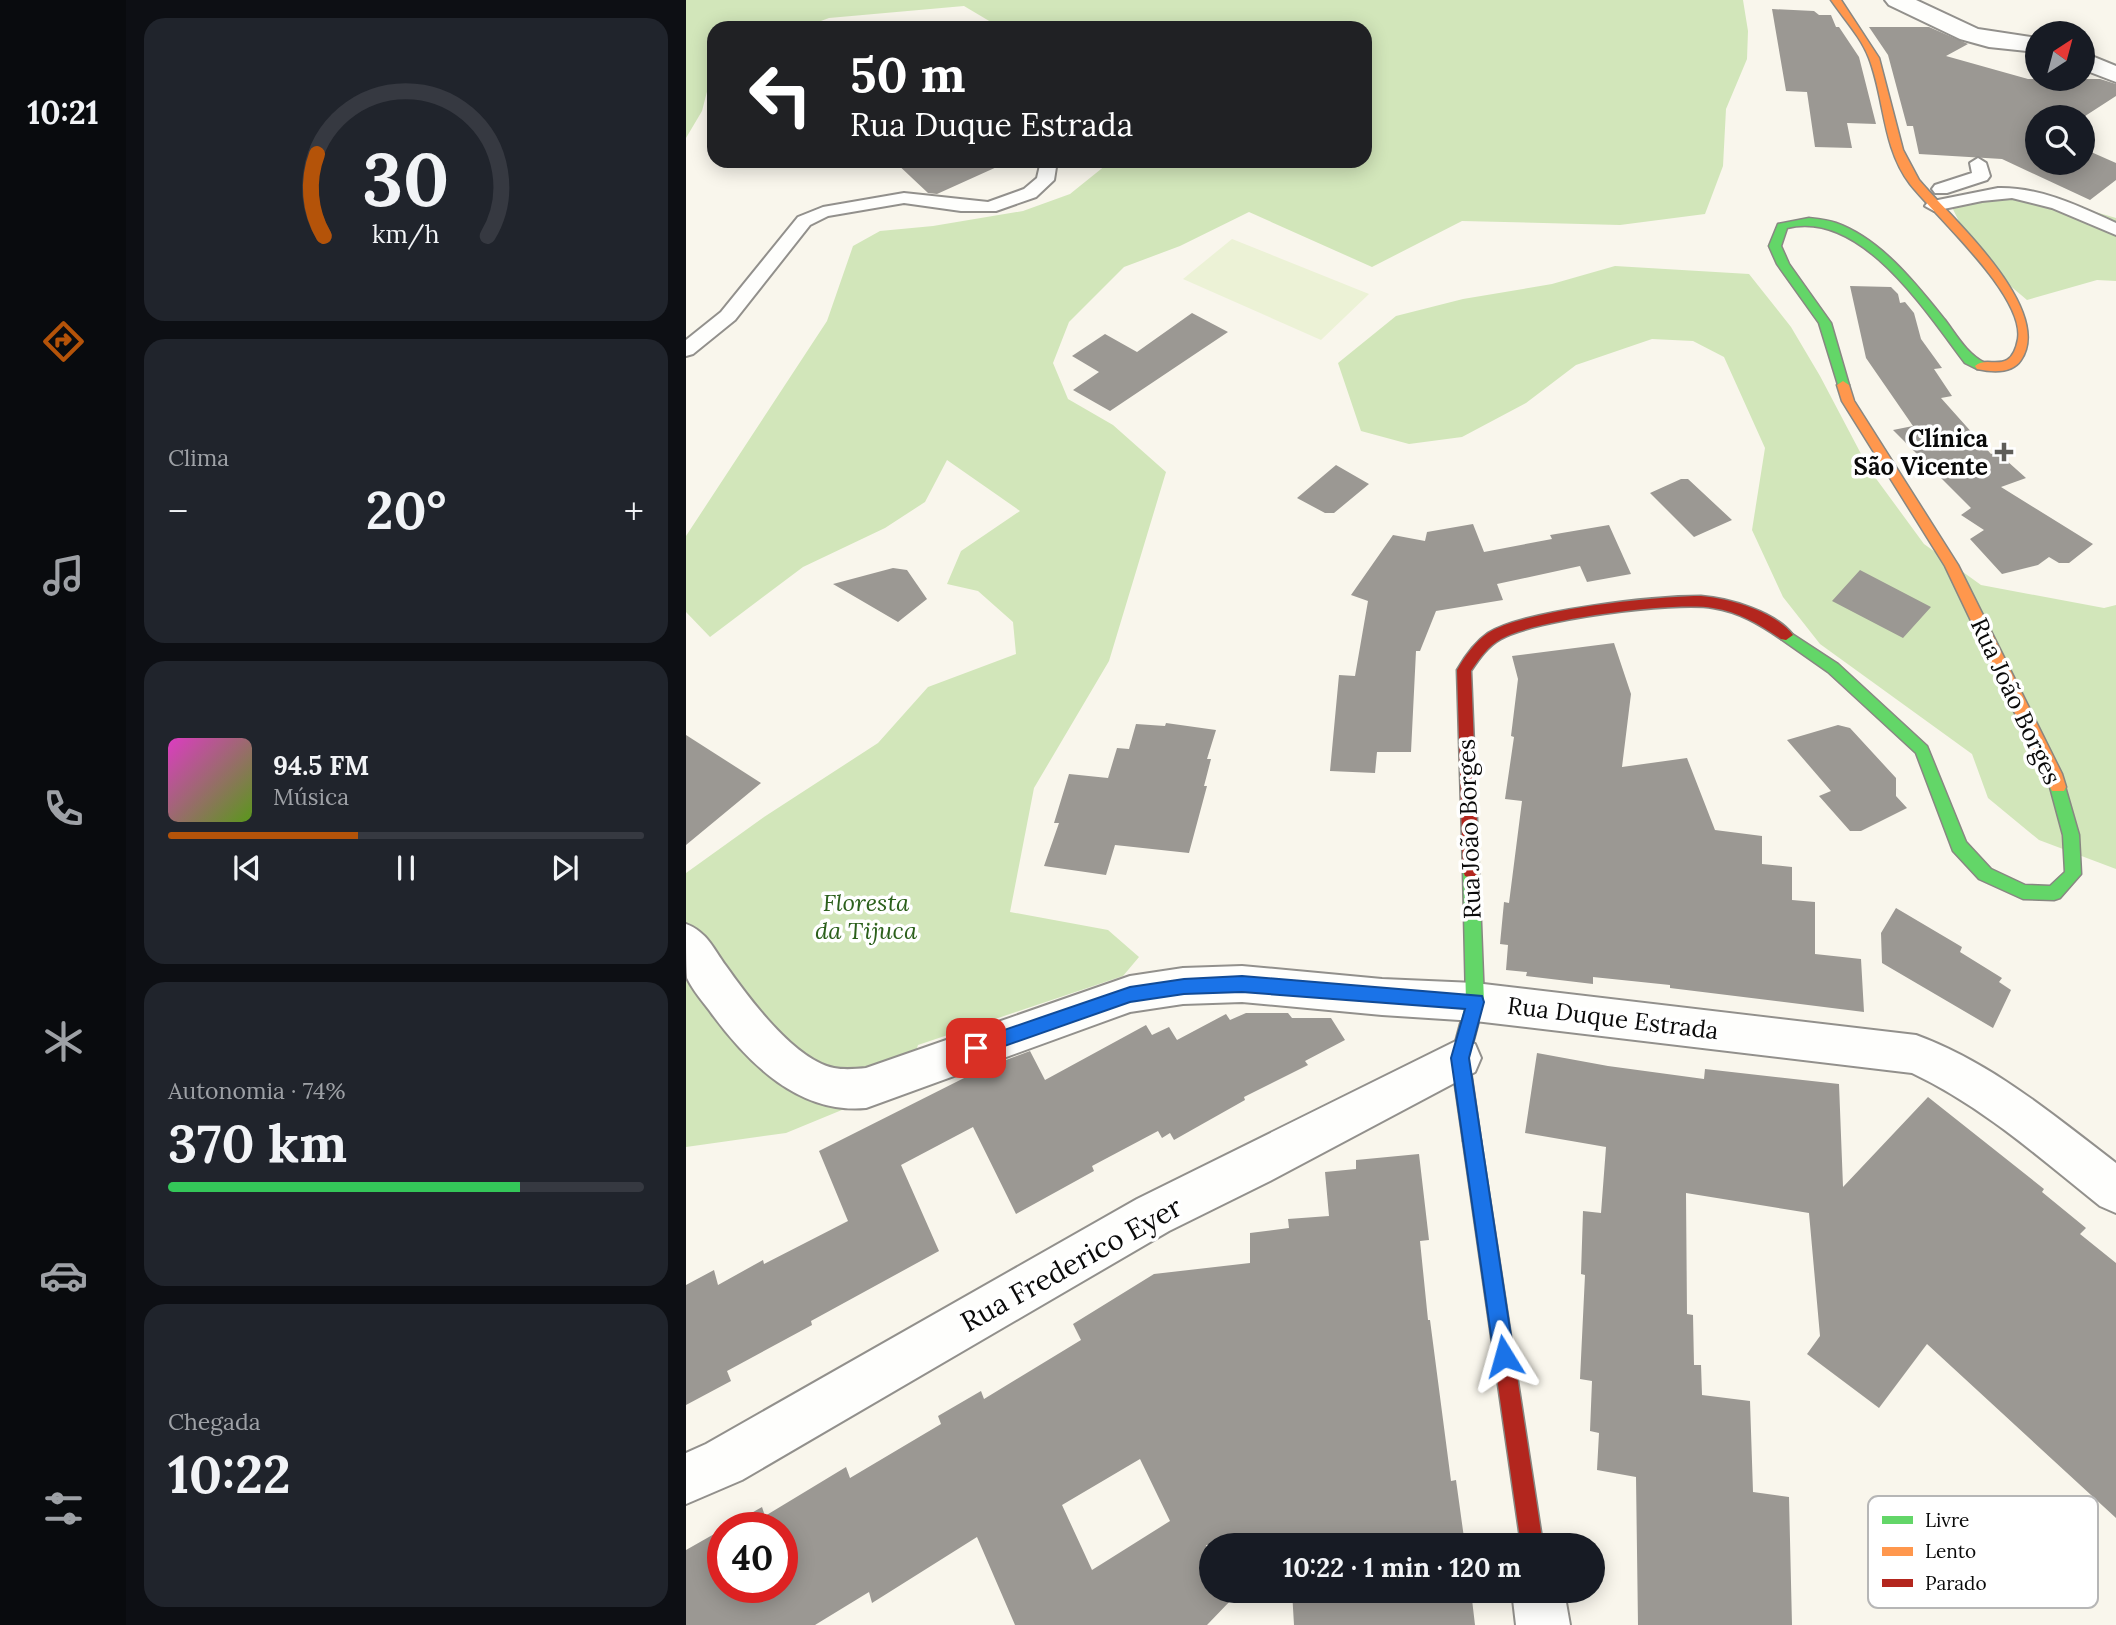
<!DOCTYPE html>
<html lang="pt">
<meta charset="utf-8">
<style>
body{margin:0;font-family:Lora,serif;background:#20242c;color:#f1f3f6;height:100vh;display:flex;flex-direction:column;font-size:26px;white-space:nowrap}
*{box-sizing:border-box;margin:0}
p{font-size:23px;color:#9ea1a6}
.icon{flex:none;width:38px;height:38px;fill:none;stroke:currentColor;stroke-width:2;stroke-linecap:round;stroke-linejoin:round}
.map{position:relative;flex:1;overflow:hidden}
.details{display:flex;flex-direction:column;gap:18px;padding:18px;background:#0d0f14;width:560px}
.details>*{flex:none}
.banner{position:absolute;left:21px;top:21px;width:665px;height:147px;border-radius:21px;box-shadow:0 4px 18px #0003;background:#202124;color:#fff;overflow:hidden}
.needle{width:46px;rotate:36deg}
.controls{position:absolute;left:1339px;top:21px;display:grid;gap:14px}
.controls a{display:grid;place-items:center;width:70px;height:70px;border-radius:50%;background:#171b24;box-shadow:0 4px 18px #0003;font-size:35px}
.speed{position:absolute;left:21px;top:1512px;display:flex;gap:14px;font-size:35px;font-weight:700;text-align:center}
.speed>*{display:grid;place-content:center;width:91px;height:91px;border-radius:50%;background:#171b24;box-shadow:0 4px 18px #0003;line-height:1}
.speed .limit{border:10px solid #d22;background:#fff;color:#111}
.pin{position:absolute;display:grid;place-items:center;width:60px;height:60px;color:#fff;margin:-30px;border-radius:14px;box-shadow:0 4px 10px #0006}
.me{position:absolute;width:77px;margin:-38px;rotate:352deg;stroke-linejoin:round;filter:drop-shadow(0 0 5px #0008)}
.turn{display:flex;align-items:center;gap:24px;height:147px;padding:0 28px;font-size:32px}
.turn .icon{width:91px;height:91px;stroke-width:2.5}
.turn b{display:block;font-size:49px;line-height:60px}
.big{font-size:52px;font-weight:700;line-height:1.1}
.details .widget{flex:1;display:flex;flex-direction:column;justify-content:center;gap:10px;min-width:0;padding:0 24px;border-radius:21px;background:#20242c}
.details .dial{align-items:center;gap:0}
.dial svg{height:182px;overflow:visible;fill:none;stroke:#363941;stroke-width:7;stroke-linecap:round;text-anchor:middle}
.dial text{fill:#f1f3f6;stroke:none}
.song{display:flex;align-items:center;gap:21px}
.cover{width:84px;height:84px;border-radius:10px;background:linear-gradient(135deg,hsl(310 70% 55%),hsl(90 70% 35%))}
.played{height:7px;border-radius:4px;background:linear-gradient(90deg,#b45309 40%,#363941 40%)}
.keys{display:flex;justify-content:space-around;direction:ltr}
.heat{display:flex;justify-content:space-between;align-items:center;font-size:38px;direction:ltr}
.charge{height:10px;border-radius:5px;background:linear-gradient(90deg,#34c759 74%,#363941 0)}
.trip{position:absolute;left:513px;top:1533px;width:406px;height:70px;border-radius:35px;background:#171b24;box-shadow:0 4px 18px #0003;font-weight:700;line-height:70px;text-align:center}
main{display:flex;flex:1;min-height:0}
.tabs{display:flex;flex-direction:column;width:126px;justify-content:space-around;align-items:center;background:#090b0e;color:#9ea1a6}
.tabs .icon{width:49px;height:49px}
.tabs .active{color:#b45309}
.tabs b{font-size:32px;color:#f1f3f6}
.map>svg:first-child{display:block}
</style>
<main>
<nav class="tabs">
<b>10:21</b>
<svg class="icon active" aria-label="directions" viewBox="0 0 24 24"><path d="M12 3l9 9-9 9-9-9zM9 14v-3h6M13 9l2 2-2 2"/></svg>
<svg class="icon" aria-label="music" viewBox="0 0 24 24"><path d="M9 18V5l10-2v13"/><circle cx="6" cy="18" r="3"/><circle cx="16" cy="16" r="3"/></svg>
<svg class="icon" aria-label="phone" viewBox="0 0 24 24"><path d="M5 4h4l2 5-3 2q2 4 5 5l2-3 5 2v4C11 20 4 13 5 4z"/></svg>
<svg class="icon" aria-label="climate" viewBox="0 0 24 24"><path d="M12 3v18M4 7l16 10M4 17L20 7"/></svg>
<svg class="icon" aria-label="car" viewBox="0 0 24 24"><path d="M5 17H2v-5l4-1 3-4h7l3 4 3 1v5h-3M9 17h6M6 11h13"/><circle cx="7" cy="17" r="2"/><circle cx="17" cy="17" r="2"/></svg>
<svg class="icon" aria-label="filters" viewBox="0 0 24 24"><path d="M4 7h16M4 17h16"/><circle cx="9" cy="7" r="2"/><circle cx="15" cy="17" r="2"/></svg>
</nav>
<section class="details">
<div class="widget dial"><svg viewBox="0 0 100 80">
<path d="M14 69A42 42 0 1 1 86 69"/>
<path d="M14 69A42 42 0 0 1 11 33" stroke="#b45309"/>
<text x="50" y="56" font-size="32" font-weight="700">30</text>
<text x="50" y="72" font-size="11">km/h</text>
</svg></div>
<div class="widget"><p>Clima</p>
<div class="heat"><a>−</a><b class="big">20°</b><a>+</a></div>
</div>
<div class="widget">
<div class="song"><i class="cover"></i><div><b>94.5 FM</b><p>Música</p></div></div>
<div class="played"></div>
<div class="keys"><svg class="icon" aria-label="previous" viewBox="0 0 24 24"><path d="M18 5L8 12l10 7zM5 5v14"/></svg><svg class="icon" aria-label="pause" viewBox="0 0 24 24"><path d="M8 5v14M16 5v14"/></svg><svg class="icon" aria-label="next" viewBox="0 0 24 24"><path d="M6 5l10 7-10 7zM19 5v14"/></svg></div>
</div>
<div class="widget"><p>Autonomia · 74%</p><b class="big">370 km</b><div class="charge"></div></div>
<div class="widget"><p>Chegada</p><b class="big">10:22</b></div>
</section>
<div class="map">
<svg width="1430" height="1625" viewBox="0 0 1430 1625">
<rect width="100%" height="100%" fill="#f9f6ec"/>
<!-- forest -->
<path fill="#d2e6ba" d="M0 0H1057L1062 31 1061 59 1040 109 1037 166 1019 214 934 225 776 221 686 267 563 212 494 246 438 267 383 322 367 363 382 399 427 425 480 472 423 661 348 788 324 912 422 930 453 957 437 976 232 1045 219 1084 100 1133 0 1147V873L78 817 192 743 242 687 330 654 327 622 292 591 261 584 275 551 334 511 261 460 239 502 199 528 117 567 24 637 0 612V536L141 321 167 246 194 231 247 226 337 211 384 194 425 161H679V28H315L278 6 143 18 116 28H28V77L24 80 16 111 0 138Z
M1341 192 1430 218V281L1411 280 1341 300 1290 257 1265 205Z
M929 266 1063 274 1105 327 1134 376 1183 469 1238 544 1295 585 1418 608 1430 605V869L1353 840 1302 798 1286 754 1134 644 1097 597 1066 530 1079 448 1038 357 1007 341 966 339 890 365 840 403 776 437 723 444 675 431 652 363 710 316 777 299 866 284Z"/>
<!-- pitch -->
<path fill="#ecf2d6" d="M546 239 683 294 635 340 497 279Z"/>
<!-- building -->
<path fill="#9b9893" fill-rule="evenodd" d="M1086 9 1128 11 1133 15H1145L1150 27H1153L1173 57 1190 124 1161 123 1166 148 1129 147 1121 92 1100 91Z
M1183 27H1243L1282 44 1260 56 1342 79H1414L1430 84V96L1396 118 1351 117V163H1396V148L1430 163V180L1404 200 1316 159 1233 154 1227 126H1221L1202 55Z
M208 161H324L251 194 242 193Z
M1164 286 1205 287 1212 294 1214 303 1219 302 1228 313 1235 339 1256 368 1248 369 1266 396 1255 398 1305 454 1311 452 1340 478 1315 487 1407 544 1383 563H1373L1363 557 1352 565 1316 574 1284 539 1298 530 1275 515 1285 508 1207 430 1227 426 1180 358Z
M506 313 542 332 424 411 387 390 413 372 386 356 419 334 451 352Z
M650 465 683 484 648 513H639L611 498Z
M995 479H1002L1046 520 1008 537 964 493Z
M787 524 798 552 866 539 864 535 923 525 945 574 901 582 894 566 811 584 817 600 750 611 734 651H730L725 752H691L689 773 644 771 653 675 669 676 682 601 665 595 707 535 739 541 741 532Z
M207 568 221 570 241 599 212 622 147 584Z
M1174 570 1245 607 1217 638 1146 601Z
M928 643 945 694 936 767 1001 758 1029 830 1076 836V864L1106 867V900L1129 902V954L1175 959 1178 1012 984 988V985L907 977V984L840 976 841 972 820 970 822 945 814 944 818 902 823 903 836 801 819 799 828 737 825 736 832 679 826 656Z
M480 723 530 730 521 759H525L518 786H521L503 853 429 845 420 875 358 866 373 823H368L383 774 422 778 431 748 443 749 450 724 479 726Z
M1152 725 1164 728 1210 778V796L1221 808 1175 831H1164L1133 796 1145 791 1101 740Z
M0 735 75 783 0 845Z
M1210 908 1276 947 1274 952 1316 978 1313 982 1325 990 1307 1028 1196 963 1195 933Z
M560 1013H602L606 1018H645L659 1040 619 1061 622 1065 558 1097 559 1100 488 1140 484 1133 476 1138 472 1131 406 1166 408 1171 330 1214 287 1127 215 1165 253 1251 125 1321 126 1325 41 1371 45 1381 0 1405V1285L28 1270 32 1285 77 1260 78 1264 162 1221 133 1151 296 1069 344 1051 359 1080 460 1025 466 1035 483 1027 491 1040 540 1014 544 1020Z
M851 1053 922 1066 1018 1079 1019 1069 1153 1084 1157 1187 1242 1097 1358 1189 1356 1192 1400 1228 1394 1234 1430 1263V1518L1241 1344 1193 1408 1121 1354 1134 1336 1123 1213 1000 1193 1001 1314 1007 1315 1008 1365H1015L1016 1395 1064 1401 1067 1492 1103 1497 1106 1625H952L950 1477 911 1470 913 1433 904 1431 906 1381 894 1379 899 1275 895 1274 897 1211 915 1213 920 1147 839 1133Z
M733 1154 743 1240 734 1241 742 1320H744L765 1481 770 1480 779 1545H603V1537L596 1545H520L525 1556V1591H542L546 1599 521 1625H329L291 1537 186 1603 183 1592 129 1625H0V1550L37 1529V1587H96V1528H39L76 1507 79 1516 160 1467 164 1478 255 1424 252 1416 295 1391 298 1399 395 1340 387 1324 468 1274 564 1263V1233L603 1228 602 1219 643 1216 639 1172 670 1169V1160ZM454 1459 484 1521 406 1570 376 1505Z
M606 1591H785L789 1625H608Z"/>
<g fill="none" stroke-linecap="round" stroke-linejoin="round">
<!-- lane casing -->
<g stroke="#92908c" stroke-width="4">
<path id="lane" d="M1292 158 1300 163 1304 176 1301 180 1261 193H1249L1246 189 1249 185 1286 173 1284 163Z
M355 161H371L368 180 350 197 310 211H275L218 203 142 216 124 225 49 320 7 354 0 356V340L35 312 112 217 137 207 218 193 302 202 338 189 351 178Z
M1312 188C1354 187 1393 206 1430 223V235L1366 208 1326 198 1296 201 1248 211 1239 206 1242 202Z"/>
</g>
<!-- street casing -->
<g stroke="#92908c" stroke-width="4">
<path id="street" d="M1199 0H1230L1292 29 1351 38V52L1303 47 1274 39 1203 5Z
M1396 52 1430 66V82L1396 69Z
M0 924C21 932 27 948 40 966 62 997 108 1060 148 1068 158 1070 170 1069 180 1068L444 976 497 968 556 966 696 979 789 983 1230 1035C1306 1063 1366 1114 1430 1163V1213L1414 1206C1354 1158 1296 1106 1226 1073L789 1021 696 1015 556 1002 497 1004 444 1012 180 1108C113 1114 63 1064 26 1014 18 1003 7 991 1 978 0 965 0 939 0 924Z
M774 1039 789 1044 795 1058 789 1072 584 1181 483 1231 56 1480 0 1504V1453L20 1444 451 1199Z
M826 1591H878L884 1625H830Z"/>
</g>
<!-- fast casing -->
<g stroke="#888782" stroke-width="3">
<path id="fast" d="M1123 218C1132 219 1142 220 1150 223 1195 239 1230 284 1259 320 1271 336 1281 354 1299 363V369H1291L1279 363C1240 312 1175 209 1101 228L1095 246 1103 264 1145 323 1163 385 1161 388H1153L1133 323 1091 264 1083 246 1092 224Z
M1100 630 1152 664 1241 746 1280 842 1305 869 1339 885 1364 886 1379 872 1377 835 1364 787 1366 783H1378L1393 835 1395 874 1374 898 1368 900 1337 899 1293 879 1267 851 1230 753 1142 672 1095 639 1093 635Z
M785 864 791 866 793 871 798 1002 783 1058 795 1141 792 1147 786 1150 780 1147 777 1141 765 1058 780 1002 777 871 779 866Z"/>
</g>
<!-- slow casing -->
<g stroke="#888782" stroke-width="3">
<path id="slow" d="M1145 0H1155L1193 58 1217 150 1233 180C1264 217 1369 309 1335 360 1326 374 1305 372 1291 369L1289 366C1302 354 1325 377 1332 339 1339 296 1250 217 1224 184 1196 147 1199 100 1183 58 1175 37 1158 19 1145 0Z
M1157 381 1163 385 1168 401 1272 565 1376 774 1380 787 1378 791H1366L1259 566 1156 401 1151 385Z"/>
</g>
<!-- jam casing -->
<g stroke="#888782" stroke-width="3">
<path id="jam" d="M1015 596C1043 598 1090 612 1107 635L1100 640 1095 639C1073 624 1053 612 1027 608 989 601 847 620 815 639 802 646 793 659 785 671L793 871 791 876 785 878 779 876 777 871 771 670C779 656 789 642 802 633 838 610 970 596 1015 596Z
M786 1132 792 1135 795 1141 857 1545H835L777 1141 780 1135Z"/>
</g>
<!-- lane -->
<use href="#lane" fill="#fefefc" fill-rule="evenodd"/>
<!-- street -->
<use href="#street" fill="#fefefc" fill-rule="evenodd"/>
<!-- fast -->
<use href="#fast" fill="#63d668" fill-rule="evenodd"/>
<!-- slow -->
<use href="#slow" fill="#ff974d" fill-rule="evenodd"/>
<!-- jam -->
<use href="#jam" fill="#b3261e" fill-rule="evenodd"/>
</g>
<!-- route -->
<path fill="#1a73e8" stroke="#114b97" stroke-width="2" d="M556 976 796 996 798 1002 783 1058 828 1356 825 1363 818 1366 811 1363 808 1356 765 1058 779 1009 556 992 498 994 444 1002 290 1056 283 1054 281 1048 283 1042 444 987 498 979Z"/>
<!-- markers -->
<path fill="#5e5d59" stroke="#fff" stroke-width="2.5" d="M1314.5 441.5h7v7h7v7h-7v7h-7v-7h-7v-7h7z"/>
<g text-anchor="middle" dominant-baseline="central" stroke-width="7" stroke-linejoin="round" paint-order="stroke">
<!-- poi labels -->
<g font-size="24" font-weight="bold" fill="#0a0a0a" stroke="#fff" text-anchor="end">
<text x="1302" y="438">Clínica<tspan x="1302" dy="28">São Vicente</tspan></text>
</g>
<!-- street labels -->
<g font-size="24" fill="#0a0a0a" stroke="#fff">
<text transform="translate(1330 701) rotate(65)">Rua João Borges</text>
<text transform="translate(783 829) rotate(-92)">Rua João Borges</text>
<text transform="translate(927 1018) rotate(7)">Rua Duque Estrada</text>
</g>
<!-- park labels -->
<g font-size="24" font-style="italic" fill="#2c601c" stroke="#fff">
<text x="180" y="902">Floresta<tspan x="180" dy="28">da Tijuca</tspan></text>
</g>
<!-- near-street labels -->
<g font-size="28" fill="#0a0a0a" stroke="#fff">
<text transform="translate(385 1264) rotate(-29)">Rua Frederico Eyer</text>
</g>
</g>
<!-- legend -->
<rect x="1182" y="1496" width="230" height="112" rx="10" fill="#fff" stroke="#b6b6b6" stroke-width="2"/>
<rect x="1196" y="1516" width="31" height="8" fill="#63d668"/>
<rect x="1196" y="1547" width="31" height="9" fill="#ff974d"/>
<rect x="1196" y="1579" width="31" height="8" fill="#b3261e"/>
<g font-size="19" fill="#0a0a0a">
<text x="1239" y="1527">Livre</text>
<text x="1239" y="1558">Lento</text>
<text x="1239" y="1590">Parado</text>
</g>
</svg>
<div class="controls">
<a><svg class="needle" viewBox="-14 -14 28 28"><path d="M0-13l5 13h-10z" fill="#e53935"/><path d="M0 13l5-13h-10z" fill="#9ea1a6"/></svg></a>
<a><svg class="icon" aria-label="search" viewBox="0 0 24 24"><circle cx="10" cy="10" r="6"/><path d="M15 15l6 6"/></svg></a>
</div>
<div class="speed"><div class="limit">40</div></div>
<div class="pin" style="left:290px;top:1048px;background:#d93025"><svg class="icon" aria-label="arrive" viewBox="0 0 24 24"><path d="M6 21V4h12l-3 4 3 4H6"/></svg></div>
<svg class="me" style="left:818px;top:1356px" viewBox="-20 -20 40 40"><path d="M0-17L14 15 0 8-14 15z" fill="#1a73e8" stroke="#fff" stroke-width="4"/></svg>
<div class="trip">10:22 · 1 min · 120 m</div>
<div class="banner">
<div class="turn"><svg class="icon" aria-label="left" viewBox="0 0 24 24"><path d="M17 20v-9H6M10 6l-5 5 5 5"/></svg><div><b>50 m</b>Rua Duque Estrada</div></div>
</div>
</div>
</main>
